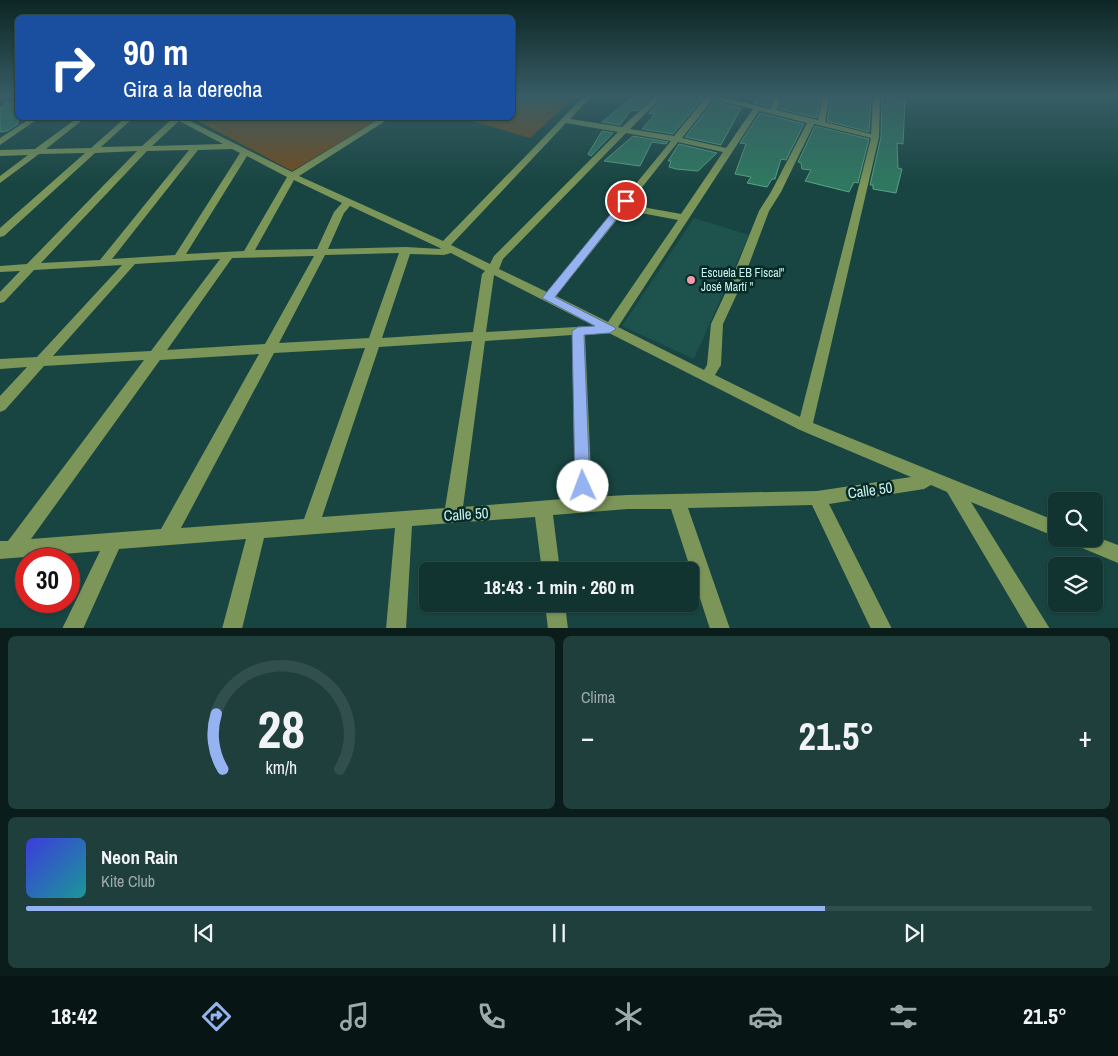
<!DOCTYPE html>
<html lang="es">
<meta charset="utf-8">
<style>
body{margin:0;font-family:"Archivo Narrow",sans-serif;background:#1f3f3d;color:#f1f3f6;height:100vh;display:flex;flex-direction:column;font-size:19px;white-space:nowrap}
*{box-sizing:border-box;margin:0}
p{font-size:16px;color:#9caaab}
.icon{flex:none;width:28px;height:28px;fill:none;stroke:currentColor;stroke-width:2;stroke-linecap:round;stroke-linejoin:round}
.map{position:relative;height:628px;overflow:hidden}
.panel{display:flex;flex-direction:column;gap:8px;padding:8px;background:#0a1d1b;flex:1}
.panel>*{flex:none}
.hud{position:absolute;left:15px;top:15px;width:500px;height:105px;border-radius:8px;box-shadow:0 1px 4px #0004,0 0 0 1px #314f4d;background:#1a4fa0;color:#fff;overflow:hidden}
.fabs{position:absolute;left:1048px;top:492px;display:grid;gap:10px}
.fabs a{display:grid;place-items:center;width:55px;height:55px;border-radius:8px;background:#123431;box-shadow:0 1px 4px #0004,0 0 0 1px #314f4d;font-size:25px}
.speed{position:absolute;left:15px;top:548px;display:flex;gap:10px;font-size:25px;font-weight:700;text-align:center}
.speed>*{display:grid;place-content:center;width:65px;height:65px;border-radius:50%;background:#123431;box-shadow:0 1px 4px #0004,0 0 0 1px #314f4d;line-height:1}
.speed .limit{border:8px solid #d22;background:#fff;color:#111}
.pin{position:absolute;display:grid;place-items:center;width:42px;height:42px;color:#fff;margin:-21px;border:2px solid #fff;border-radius:50%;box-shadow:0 1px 5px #0007}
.me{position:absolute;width:55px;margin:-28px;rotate:358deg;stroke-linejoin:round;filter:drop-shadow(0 0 4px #0008)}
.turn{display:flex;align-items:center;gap:18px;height:105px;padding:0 25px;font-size:22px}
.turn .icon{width:65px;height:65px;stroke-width:2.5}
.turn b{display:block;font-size:35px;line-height:42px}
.big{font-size:38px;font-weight:800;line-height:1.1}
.panel .tile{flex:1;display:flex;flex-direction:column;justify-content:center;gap:8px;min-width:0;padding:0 18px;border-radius:8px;background:#1f3f3d}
.panel .dial{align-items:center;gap:0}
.dial svg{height:130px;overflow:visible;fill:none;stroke:#314f4d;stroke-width:7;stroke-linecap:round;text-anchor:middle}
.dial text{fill:#f1f3f6;stroke:none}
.song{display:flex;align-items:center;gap:15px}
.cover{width:60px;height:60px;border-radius:8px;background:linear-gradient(135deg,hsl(240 70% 55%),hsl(180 70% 35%))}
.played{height:5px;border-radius:2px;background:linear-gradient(90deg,#95b2f1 75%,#314f4d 75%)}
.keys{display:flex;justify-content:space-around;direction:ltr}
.heat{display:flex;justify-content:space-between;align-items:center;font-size:28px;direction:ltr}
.panel .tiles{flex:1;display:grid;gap:8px;grid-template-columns:1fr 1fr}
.tile:last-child{grid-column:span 2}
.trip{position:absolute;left:419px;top:562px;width:280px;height:50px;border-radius:8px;background:#123431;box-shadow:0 1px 4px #0004,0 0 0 1px #314f4d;font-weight:800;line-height:50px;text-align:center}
.tab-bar{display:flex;height:80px;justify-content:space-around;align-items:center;background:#071514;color:#9caaab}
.tab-bar .icon{width:35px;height:35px}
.tab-bar .active{color:#95b2f1}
.tab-bar b{font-size:22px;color:#f1f3f6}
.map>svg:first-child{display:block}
</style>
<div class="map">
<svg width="1118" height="629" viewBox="0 0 1118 629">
<rect width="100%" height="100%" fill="#184541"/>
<!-- built -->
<path fill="#1e524d" d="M694 218 749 235 694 359 622 326Z"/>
<!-- green -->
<path fill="#744c1e" d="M513 96H576L530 138 462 118H512Z
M192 118H381L292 171Z"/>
<!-- building -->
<path fill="#2f785f" stroke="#5ca287" d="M635 96H695L704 97 673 134 642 129 655 114 649 113 660 101 654 96 637 111 631 110 620 125 602 122Z
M756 96H774L769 107 754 103Z
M784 96H821L817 118 779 109Z
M832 96H871L869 132 827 121Z
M882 96H896L905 102 903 144 897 143 898 168 902 169 896 193 873 189V185H870L881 137Z
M714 101 741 108 721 145 685 137Z
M9 102H18V124L7 131 0 132V107Z
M760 113 804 124 786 160 781 159 775 179H772L767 187 747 183 751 177 735 174 746 144 740 143Z
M815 126 869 139 858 183 854 182 849 192 805 181 811 170 802 169 801 163 798 162Z
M602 131 613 133 591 156 588 154Z
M633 136 668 142 666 144 652 142 640 166 604 161Z
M679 144 717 153 698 171 676 169 669 167 671 161H668Z"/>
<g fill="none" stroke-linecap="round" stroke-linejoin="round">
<!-- minor -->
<path fill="#7c9559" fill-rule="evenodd" d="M584 96H592L570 119 622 127 654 98 658 100 657 102 630 129 674 136 707 96H717L770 109 776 96H782L777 110 818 120 823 96H830L825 122 871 134 873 96H880L879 137 813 423 1056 521V537L971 502 1050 629H1028L947 492 931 485 924 489 829 504 892 629H871L812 505 688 508 730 629H710L671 509H628L553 515 560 571H542L535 517 412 526 406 629H386L395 528 264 538 242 629H222L246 539 119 549 83 629H62L100 551 0 559V541H8L144 360 44 366 5 410 0 412V396L27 367 0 369V359L37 357 122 265 34 270 4 302 0 303V292L20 271 0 272V266L27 264 137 151 95 153 4 236 0 237V228L85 153 39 154 0 183V176L28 155 0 156V150L35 149 77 118H85L46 149 91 148 125 118H133L101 147 142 146 173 118H184L292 172 381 118H390L299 176 443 241ZM713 99 753 109 726 148 682 138ZM759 111 807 123 771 192 759 211 730 283 711 324 707 365 704 370 618 327ZM179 121 223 144 152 146ZM566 123 618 132 494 256 490 264 451 245ZM814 124 871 138 800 417 715 375 721 365 723 324 742 283 769 211 781 192ZM626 133 671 141 547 292 499 269 503 259ZM678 142 723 152 681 214 648 208 632 200ZM232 149 240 153 175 255 112 259 198 150ZM189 150 100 260 41 263 147 151ZM247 156 287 177 244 251 186 254ZM294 180 342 203 334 212 317 249 255 250ZM350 206 440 248 441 249 406 247 328 249 344 213ZM628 206 641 213 678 220 608 322 556 296ZM399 253 369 338 279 343 325 255ZM451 253 485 271 482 274 473 332 382 338 410 254 444 255ZM314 256 265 344 167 350 232 258ZM220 259 151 351 53 356 135 264ZM494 275 594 326 486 332ZM609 333 800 430 911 477 817 491 628 495 592 497 585 335ZM572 335 575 498 463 507 485 341ZM472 341 445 508 322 517 379 347ZM365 348 304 519 181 528 274 353ZM259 354 161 529 31 539 160 360Z
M31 118H39L0 145V138Z
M1094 536 1118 545V563L1075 545 1072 539H1094Z
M545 604H565L568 629H548Z"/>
</g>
<!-- sky -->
<linearGradient id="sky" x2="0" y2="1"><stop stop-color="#0d2624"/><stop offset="0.52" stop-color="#375c65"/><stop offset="1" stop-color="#375c65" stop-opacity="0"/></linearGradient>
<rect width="1118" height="184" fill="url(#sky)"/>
<!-- route -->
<path fill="#95b2f1" stroke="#61749d" d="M626 198 629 199V203L555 297 614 327 616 329 610 333 584 335 590 486 588 491 583 492 578 491 575 486 572 331 578 327 595 326 542 298 623 199Z"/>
<!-- markers -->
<circle fill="#f39aab" stroke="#052a27" stroke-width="2" cx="691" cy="280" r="5"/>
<g text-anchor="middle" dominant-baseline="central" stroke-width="5" stroke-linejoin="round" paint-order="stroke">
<!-- poi labels -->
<g font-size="12" fill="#cbf2ed" stroke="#052a27" text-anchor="start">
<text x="701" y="273">Escuela EB Fiscal"<tspan x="701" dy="14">José Martí "</tspan></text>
</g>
<!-- near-street labels -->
<g font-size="15" fill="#cbf2ed" stroke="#052a27">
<text transform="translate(870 490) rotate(-8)">Calle 50</text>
<text transform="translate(466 514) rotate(-4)">Calle 50</text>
</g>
</g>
</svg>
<div class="fabs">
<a><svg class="icon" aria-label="search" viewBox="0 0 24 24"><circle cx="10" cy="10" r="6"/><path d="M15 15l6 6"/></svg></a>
<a><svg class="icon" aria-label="layers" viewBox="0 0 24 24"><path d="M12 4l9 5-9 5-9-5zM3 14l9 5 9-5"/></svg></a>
</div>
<div class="speed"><div class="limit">30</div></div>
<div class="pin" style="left:626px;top:201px;background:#d93025"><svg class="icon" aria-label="arrive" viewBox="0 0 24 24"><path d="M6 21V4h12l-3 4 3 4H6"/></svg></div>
<svg class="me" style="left:583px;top:486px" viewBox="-20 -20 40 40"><circle r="19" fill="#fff"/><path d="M0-13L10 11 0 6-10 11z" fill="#95b2f1"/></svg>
<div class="trip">18:43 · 1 min · 260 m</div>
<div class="hud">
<div class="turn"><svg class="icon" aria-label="right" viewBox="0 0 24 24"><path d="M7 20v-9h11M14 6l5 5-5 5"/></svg><div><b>90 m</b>Gira a la derecha</div></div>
</div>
</div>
<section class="panel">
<div class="tiles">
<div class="tile dial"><svg viewBox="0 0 100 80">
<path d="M14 69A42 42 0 1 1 86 69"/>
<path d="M14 69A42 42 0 0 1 10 35" stroke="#95b2f1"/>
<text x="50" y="56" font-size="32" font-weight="700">28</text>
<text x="50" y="72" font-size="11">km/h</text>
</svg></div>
<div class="tile"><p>Clima</p>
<div class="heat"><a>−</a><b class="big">21.5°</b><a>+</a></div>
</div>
<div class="tile">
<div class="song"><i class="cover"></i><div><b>Neon Rain</b><p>Kite Club</p></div></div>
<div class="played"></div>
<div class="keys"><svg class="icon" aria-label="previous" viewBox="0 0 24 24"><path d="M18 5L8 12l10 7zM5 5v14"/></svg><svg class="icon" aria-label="pause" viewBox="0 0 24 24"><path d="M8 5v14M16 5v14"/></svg><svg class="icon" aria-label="next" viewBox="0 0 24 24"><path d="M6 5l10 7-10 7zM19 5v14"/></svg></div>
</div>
</div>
</section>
<nav class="tab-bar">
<b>18:42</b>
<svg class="icon active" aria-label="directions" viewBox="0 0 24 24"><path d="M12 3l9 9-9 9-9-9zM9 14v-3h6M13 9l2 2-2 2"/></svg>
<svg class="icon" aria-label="music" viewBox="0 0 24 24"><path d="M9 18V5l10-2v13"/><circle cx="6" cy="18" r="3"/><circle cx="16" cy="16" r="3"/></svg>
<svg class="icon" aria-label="phone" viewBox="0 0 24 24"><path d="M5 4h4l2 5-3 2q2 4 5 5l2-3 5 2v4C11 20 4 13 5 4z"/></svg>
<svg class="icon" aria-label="climate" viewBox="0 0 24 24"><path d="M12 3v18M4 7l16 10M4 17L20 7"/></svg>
<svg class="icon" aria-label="car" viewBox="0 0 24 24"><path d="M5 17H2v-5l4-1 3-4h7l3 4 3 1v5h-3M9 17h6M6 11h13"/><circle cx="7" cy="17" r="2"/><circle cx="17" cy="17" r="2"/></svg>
<svg class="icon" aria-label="filters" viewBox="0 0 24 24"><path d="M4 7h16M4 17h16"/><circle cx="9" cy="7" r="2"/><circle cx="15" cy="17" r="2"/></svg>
<b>21.5°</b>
</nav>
